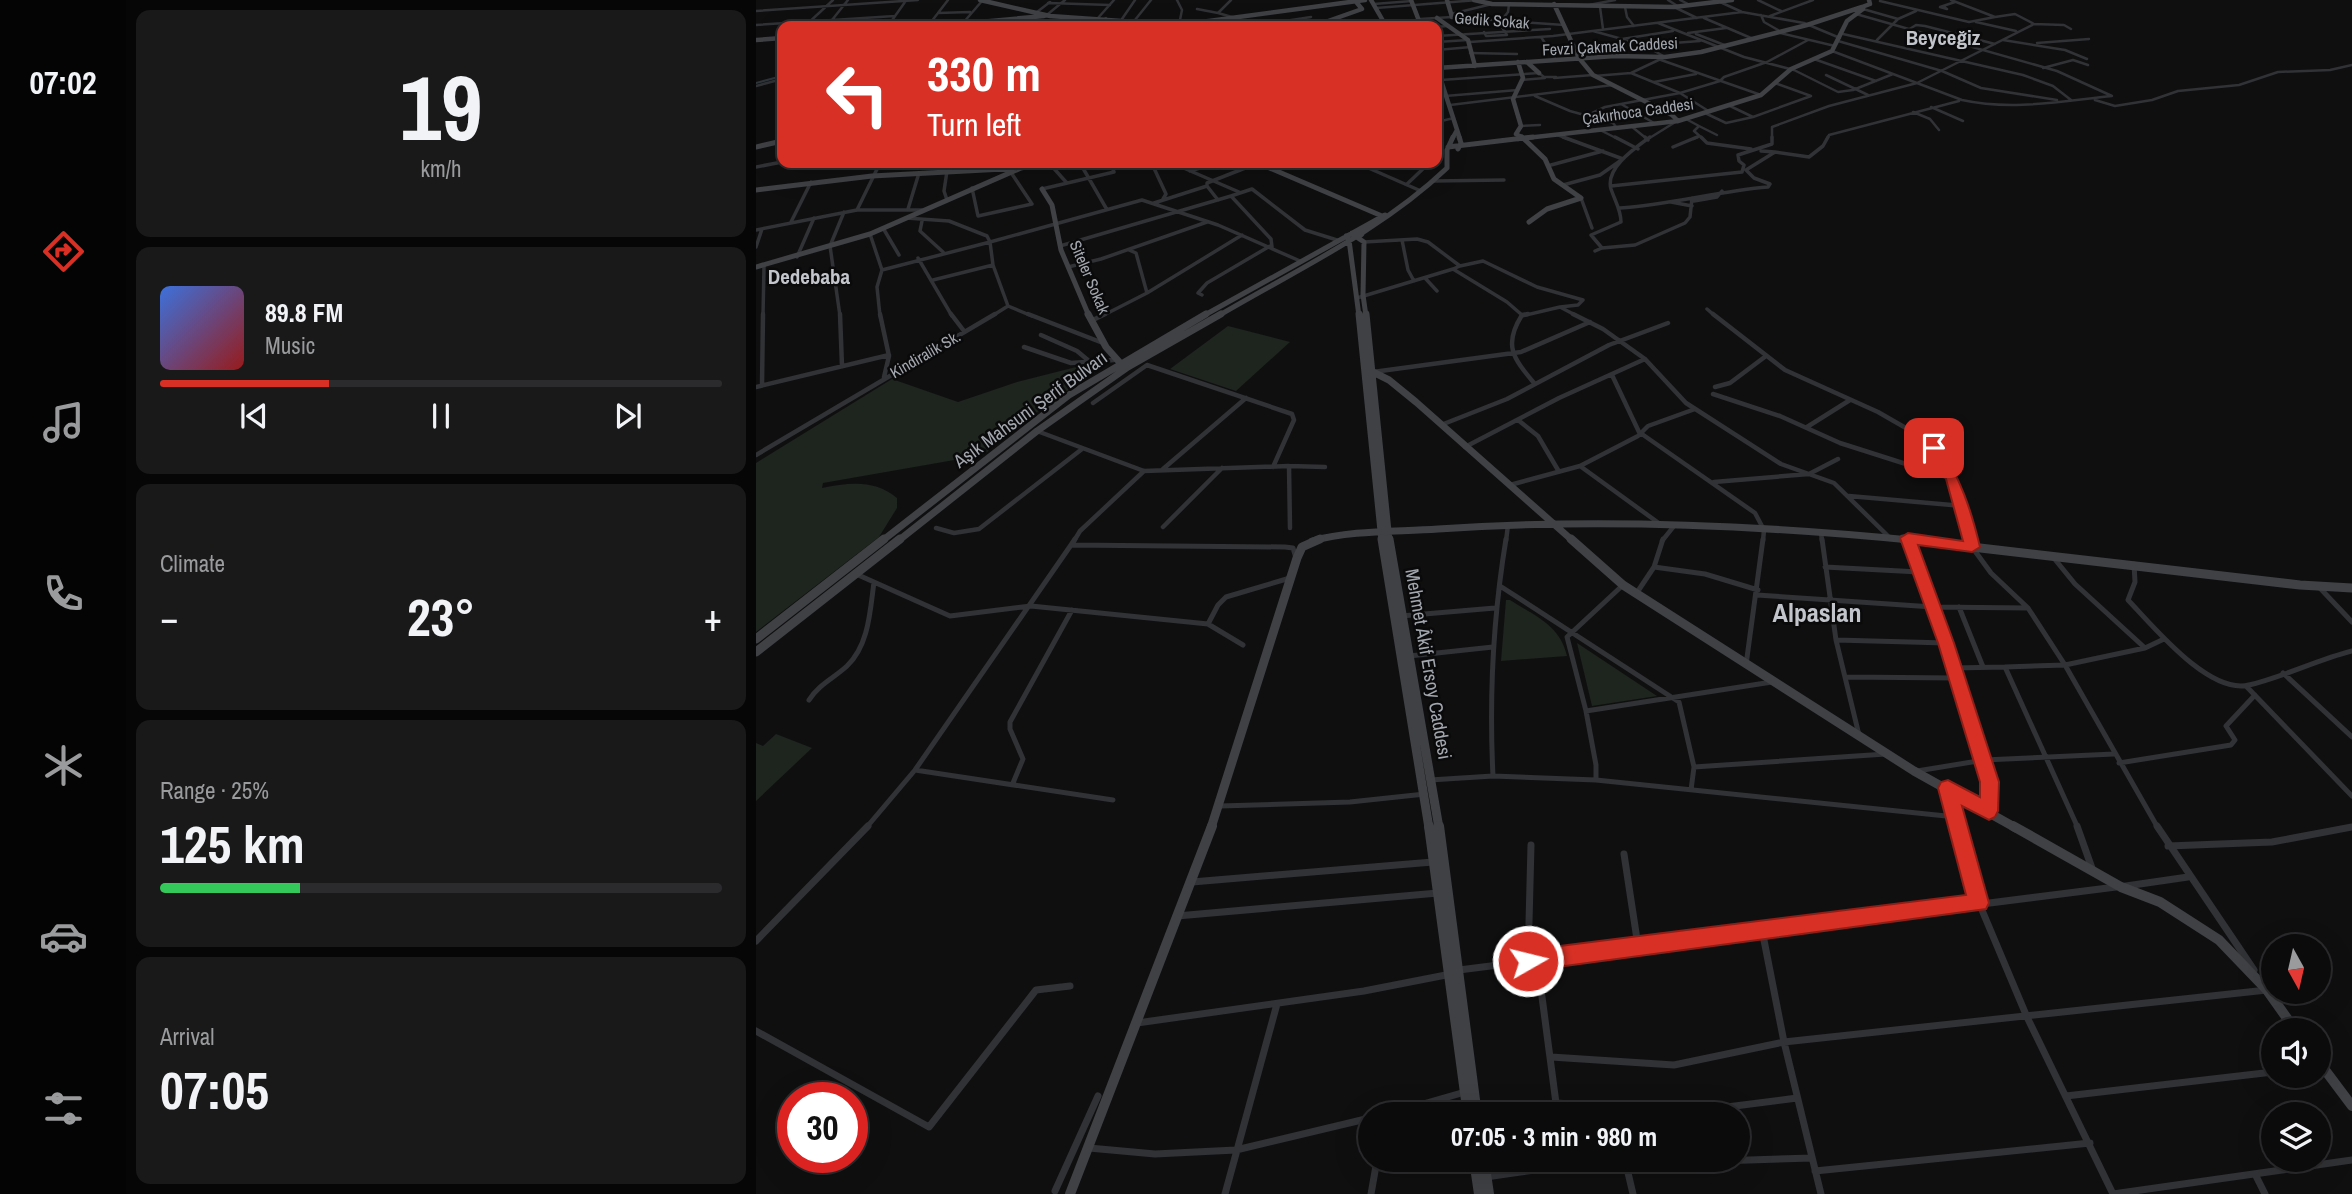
<!DOCTYPE html>
<meta charset="utf-8">
<style>
body{margin:0;font-family:"Archivo Narrow",sans-serif;background:#19191a;color:#f1f3f6;height:100vh;display:flex;flex-direction:column;font-size:26px;white-space:nowrap}
*{box-sizing:border-box;margin:0}
p{font-size:23px;color:#9a9b9d}
.icon{flex:none;width:38px;height:38px;fill:none;stroke:currentColor;stroke-width:2;stroke-linecap:round;stroke-linejoin:round}
.map{position:relative;flex:1;overflow:hidden}
.sheet{display:flex;flex-direction:column;gap:10px;padding:10px;background:#060607;width:630px}
.sheet>*{flex:none}
.guide{position:absolute;left:21px;top:21px;width:665px;height:147px;border-radius:14px;box-shadow:0 7px 28px #0002,0 0 0 2px #2b2b2d;background:#d93025;color:#fff;overflow:hidden}
.needle{width:46px;rotate:172deg}
.buttons{position:absolute;left:1505px;top:934px;display:grid;gap:14px}
.buttons a{display:grid;place-items:center;width:70px;height:70px;border-radius:50%;background:#0b0b0c;box-shadow:0 7px 28px #0002,0 0 0 2px #2b2b2d;font-size:35px}
.speed{position:absolute;left:21px;top:1082px;display:flex;gap:14px;font-size:35px;font-weight:700;text-align:center}
.speed>*{display:grid;place-content:center;width:91px;height:91px;border-radius:50%;background:#0b0b0c;box-shadow:0 7px 28px #0002,0 0 0 2px #2b2b2d;line-height:1}
.speed .limit{border:10px solid #d22;background:#fff;color:#111}
.pin{position:absolute;display:grid;place-items:center;width:60px;height:60px;color:#fff;margin:-30px;border-radius:14px;box-shadow:0 4px 10px #0006}
.me{position:absolute;width:77px;margin:-38px;rotate:82deg;stroke-linejoin:round;filter:drop-shadow(0 0 5px #0008)}
.turn{display:flex;align-items:center;gap:24px;height:147px;padding:0 35px;font-size:32px}
.turn .icon{width:91px;height:91px;stroke-width:2.5}
.turn b{display:block;font-size:49px;line-height:60px}
.big{font-size:52px;font-weight:700;line-height:1.1}
.sheet .card{flex:1;display:flex;flex-direction:column;justify-content:center;gap:10px;min-width:0;padding:0 24px;border-radius:14px;background:#19191a}
.sheet .dial{align-items:center;gap:0}
.dial b{font-size:91px;line-height:1}
.song{display:flex;align-items:center;gap:21px}
.cover{width:84px;height:84px;border-radius:10px;background:linear-gradient(135deg,hsl(220 70% 55%),hsl(0 70% 35%))}
.played{height:7px;border-radius:4px;background:linear-gradient(90deg,#d93025 30%,#2b2b2d 30%)}
.keys{display:flex;justify-content:space-around;direction:ltr}
.heat{display:flex;justify-content:space-between;align-items:center;font-size:38px;direction:ltr}
.charge{height:10px;border-radius:5px;background:linear-gradient(90deg,#34c759 25%,#2b2b2d 0)}
.trip{position:absolute;left:602px;top:1102px;width:392px;height:70px;border-radius:35px;background:#0b0b0c;box-shadow:0 7px 28px #0002,0 0 0 2px #2b2b2d;font-weight:700;line-height:70px;text-align:center}
main{display:flex;flex:1;min-height:0}
.dock{display:flex;flex-direction:column;width:126px;justify-content:space-around;align-items:center;background:#040405;color:#9a9b9d}
.dock .icon{width:49px;height:49px}
.dock .active{color:#d93025}
.dock b{font-size:32px;color:#f1f3f6}
.map>svg:first-child{display:block}
</style>
<main>
<nav class="dock">
<b>07:02</b>
<svg class="icon active" aria-label="directions" viewBox="0 0 24 24"><path d="M12 3l9 9-9 9-9-9zM9 14v-3h6M13 9l2 2-2 2"/></svg>
<svg class="icon" aria-label="music" viewBox="0 0 24 24"><path d="M9 18V5l10-2v13"/><circle cx="6" cy="18" r="3"/><circle cx="16" cy="16" r="3"/></svg>
<svg class="icon" aria-label="phone" viewBox="0 0 24 24"><path d="M5 4h4l2 5-3 2q2 4 5 5l2-3 5 2v4C11 20 4 13 5 4z"/></svg>
<svg class="icon" aria-label="climate" viewBox="0 0 24 24"><path d="M12 3v18M4 7l16 10M4 17L20 7"/></svg>
<svg class="icon" aria-label="car" viewBox="0 0 24 24"><path d="M5 17H2v-5l4-1 3-4h7l3 4 3 1v5h-3M9 17h6M6 11h13"/><circle cx="7" cy="17" r="2"/><circle cx="17" cy="17" r="2"/></svg>
<svg class="icon" aria-label="filters" viewBox="0 0 24 24"><path d="M4 7h16M4 17h16"/><circle cx="9" cy="7" r="2"/><circle cx="15" cy="17" r="2"/></svg>
</nav>
<section class="sheet">
<div class="card dial"><b>19</b><p>km/h</p></div>
<div class="card">
<div class="song"><i class="cover"></i><div><b>89.8 FM</b><p>Music</p></div></div>
<div class="played"></div>
<div class="keys"><svg class="icon" aria-label="previous" viewBox="0 0 24 24"><path d="M18 5L8 12l10 7zM5 5v14"/></svg><svg class="icon" aria-label="pause" viewBox="0 0 24 24"><path d="M8 5v14M16 5v14"/></svg><svg class="icon" aria-label="next" viewBox="0 0 24 24"><path d="M6 5l10 7-10 7zM19 5v14"/></svg></div>
</div>
<div class="card"><p>Climate</p>
<div class="heat"><a>−</a><b class="big">23°</b><a>+</a></div>
</div>
<div class="card"><p>Range · 25%</p><b class="big">125 km</b><div class="charge"></div></div>
<div class="card"><p>Arrival</p><b class="big">07:05</b></div>
</section>
<div class="map">
<svg width="1596" height="1194" viewBox="0 0 1596 1194">
<rect width="100%" height="100%" fill="#0f0f10"/>
<!-- green -->
<path fill="#1e241e" d="M472 326 534 342 480 391 414 369Z
M343 364 345 368 293 403 227 455 67 483 66 488C93 483 118 479 141 498V508L123 537 0 632V463L136 379 202 402 261 382 328 365Z
M750 600H754C779 616 804 625 811 656L745 661Z
M821 643 901 696 836 706Z
M20 734 56 748 0 801V743L7 746Z"/>
<g fill="none" stroke-linecap="round" stroke-linejoin="round">
<!-- stream -->
<path stroke="#2e363b" stroke-width="2" d="M0 83 26 76"/>
<!-- street-far4 -->
<path stroke="#313235" stroke-width="2.5" d="M421 0 426 10 423 25
M475 0 462 13 476 17
M912 0 923 7
M924 0 934 5
M1002 0 1025 11
M1124 1 1213 22 1239 17 1195 0
M964 2 986 12 1048 23 1084 38
M292 3 354 5
M618 4 656 1
M833 5 859 0
M1187 6 1191 9 1184 7 1199 2
M844 7 847 29
M869 7 871 17 878 26
M918 7 941 18
M620 8 722 0
M441 9 462 13
M1107 9 1142 19
M0 11 162 0
M281 12 294 2
M182 13 214 12
M292 14 309 0
M695 14 736 4
M1005 15 1008 22 1022 30
M1014 16 1057 0
M342 18 358 0
M948 18 995 38
M366 19 379 0
M664 19 696 17 808 25
M76 20 92 0
M379 20 395 0
M745 21 752 12 753 4
M1220 22 1260 31
M207 23 226 1
M567 23 628 21
M902 23 988 57 1038 70 1082 92 1097 90 1137 74
M1278 24 1308 25 1315 29
M0 25 139 16
M49 26 77 0
M132 26 149 2
M172 26 192 0
M341 26 350 18
M495 26 555 17
M681 27 691 26
M1152 30 1160 25 1169 26 1239 44
M837 31 888 45 909 57 875 73 838 76
M728 32 730 36 751 35 742 21
M1020 32 1079 46
M932 33 970 28
M940 34 971 46
M1087 34 1267 75 1297 86 1315 100
M681 36 794 29
M785 37 800 60
M1121 40 1142 19 1160 11
M1247 40 1309 50 1331 59
M1082 41 1186 71 1225 88 1301 100
M681 42 712 40
M714 42 797 36 986 12
M1281 43 1333 39
M891 45 944 41
M681 50 715 47
M1076 51 1206 100C1256 111 1306 101 1356 96L1301 71 1100 14
M714 53 761 54
M859 56 860 43 866 39 917 31
M1058 59 1120 81
M905 60 1005 95
M1287 68 1317 60 1332 65
M875 73 924 93 954 112
M1070 75 1112 95
M798 78 837 75
M685 80 783 73 788 77H800
M766 80 789 78
M898 82 940 74
M0 86 26 79
M689 96 762 90
M779 96 814 111 857 123 860 127
M1339 100 1359 106 1396 100 1422 91 1483 85 1522 72 1574 70 1596 65
M865 104 898 123
M694 105 857 85
M974 106 997 117 1055 96 1019 83
M1175 107 1207 121
M1157 112 1174 119 1183 130
M951 114 970 123 997 117
M832 115 849 107 924 93 964 81 968 77 1011 62 1052 40
M930 119 943 126 938 131 947 139
M681 122 698 118
M765 126 784 125
M875 126 891 139
M943 126 961 135
M842 129 862 139
M801 135 812 139
M892 139 921 121
M937 139 942 137
M1016 139V127L1073 106 1161 83 1278 24 1259 14 1239 17
M1071 139 1073 135 1203 101"/>
<!-- street-far3 -->
<path stroke="#313235" stroke-width="3.5" d="M807 137 867 159
M859 137 882 149
M889 137 892 140
M945 137 951 143 995 149
M917 147 941 137
M1019 152 1053 157 1067 146 1072 137
M63 163V166
M230 163 246 167
M293 163 310 182
M324 163 350 208
M399 163 397 166 410 194 407 199
M416 163 483 192
M601 163 665 191
M795 165 847 151
M0 167 26 162
M191 171 188 191 191 200
M434 171 460 163
M678 181 748 180
M651 184 670 166 664 163
M807 185 844 175 864 161
M451 186 462 200
M855 186 986 172 988 165 983 161 982 155 1016 144V137
M216 188 222 216 276 204 256 174
M286 189 358 172 355 164 362 163
M825 198 836 228
M938 201 961 197 966 191
M915 202 936 206
M398 203 451 186V183L502 163
M864 208C914 205 962 191 1012 187L1014 184 998 178 990 170 1019 152 1005 151
M152 209 163 173
M101 210 124 163
M150 218 193 221 231 236 234 242 386 200 462 225 544 261
M166 221 164 231 187 252
M35 222 55 182
M127 228 143 255
M0 230 101 210H166
M114 234 126 270 121 287 124 316
M646 240 652 270 658 281
M608 242 661 239 672 242 704 266 697 269 751 302 766 315
M304 246 475 196
M0 247 6 229
M516 247 515 239 475 196 496 189 549 230 581 240
M846 248 879 245 929 223 934 217 936 198
M373 250 380 253 391 293
M839 251 846 248 835 235 865 222C865 210 859 201 855 189 849 168 879 148 894 137
M41 257 58 218
M162 258 196 316
M704 266 727 261 781 287 827 300 822 305 804 307
M312 267 345 259 451 222
M126 270 234 242 237 265 252 306
M669 278 681 291
M177 280 237 265
M446 295 442 293 451 283 514 246
M601 298 697 269
M951 309 959 316
M7 316 8 265
M84 316 74 246 88 212
M236 316 252 306 276 316
M346 316 391 293 486 235
M766 316 804 307 821 316"/>
<!-- street-far2 -->
<path stroke="#313235" stroke-width="4.5" d="M84 314 86 366
M124 314 133 356 128 377
M195 314 208 331
M272 314 347 343
M772 314 766 315C747 345 757 358 778 383
M817 314 847 329 889 359 930 403 1025 464 1078 483 1132 536
M957 314 1029 370 1122 412 1169 439 1178 448 1197 479
M337 320 349 314
M285 335 321 351 333 361
M268 347 315 363 358 360
M617 372 765 352 834 322
M856 375 883 432 999 513 1008 530 1007 541
M6 385 7 314
M0 387 133 355
M959 387 974 383 1010 356
M957 394 1024 416 1084 443 1197 479 1207 506 1215 541
M337 403 391 365 536 414 538 420 517 467
M762 420 782 436 802 470
M685 425 751 399 853 345 912 323
M1051 427 1094 400
M281 431 388 471 533 466 534 528
M709 447 803 398 889 359
M0 455 239 314
M533 466 569 467
M824 466 882 436 892 426 939 409
M407 469 490 398
M958 482 1053 474 1082 459
M754 485 824 466 904 524
M1093 496 1207 506
M407 527 466 468
M180 528 198 533 223 529 326 449
M1065 532 1066 541
M318 541 324 531 388 471
M750 541 752 525
M906 541 918 526"/>
<!-- street-far1 -->
<path stroke="#313235" stroke-width="5" d="M319 539 315 545 529 547 537 548 540 558
M1066 539 1080 640 1103 735
M1152 539 1223 745 1230 777 1232 811
M1214 539 1216 547 1235 573 1272 608 1309 665 1402 828
M1297 557 1319 584 1389 648 1309 665 1249 667 1322 828
M1378 564 1379 582 1372 600C1397 626 1453 695 1493 685 1527 677 1561 660 1596 651
M898 567 949 574 1002 590
M1069 567 1163 572
M100 574 194 616 275 606 452 624
M744 586 923 702 938 767 935 790
M1562 586 1596 622
M880 594 898 567 907 539
M1001 595 1177 607 1272 608
M1203 607 1227 667
M645 616 739 608
M1080 640 1190 643
M487 645 452 624 462 605 470 597 534 578
M1389 648 1408 639
M653 656 737 647
M990 665 1007 539
M1197 668 1249 667
M1527 673 1596 737
M1090 677 1200 678
M1490 686 1596 796
M53 700C62 685 78 678 91 666 113 645 114 611 118 582
M830 711 811 637 867 585
M1363 763 1475 745 1479 740 1470 726 1499 695
M938 767 1130 754
M159 770 357 800
M1161 771 1228 760 1358 754
M737 776C733 696 737 618 750 539
M674 780 737 776 840 780 1200 817
M840 780V765L830 711 1016 682
M257 783 267 759 254 729V722L316 610
M1192 790 1202 828
M464 806 594 802 669 794
M110 828 159 770 315 545
M1590 828 1596 827"/>
<!-- street -->
<path stroke="#313235" stroke-width="7" d="M1202 826 1223 903 1271 1017 1357 1194 1596 1160
M1321 826 1337 871
M1401 826 1498 970
M1412 846 1516 842 1596 827
M868 854 882 946
M436 882 677 862
M1370 886 1432 877
M421 916 682 893
M1006 930 1028 1042 1065 1194
M0 941 112 826
M781 959 800 1103
M772 961 775 845
M703 970 1360 887
M381 1023 608 991 695 974
M0 1031 173 1127 280 990 314 986
M795 1057 918 1065 1028 1042 1511 990
M1310 1096 1517 1072
M721 1113 800 1103 860 1107H971L1041 1098
M629 1115 709 1092
M333 1148 399 1154 480 1150 614 1118
M869 1160 877 1194
M1059 1171 1334 1143
M1500 1176 1509 1194
M730 1177 807 1166 1056 1158
M299 1191 342 1096
M469 1194 521 1004
M615 1194 621 1160"/>
<!-- secondary-far4 -->
<path stroke="#3f4144" stroke-width="4.5" d="M224 0 294 16 423 25 609 0
M615 0 630 26
M655 0 665 26
M691 0 696 17
M718 0 736 4 918 7 976 0
M798 4 823 58 837 75 916 115 922 121
M681 18 712 40 719 66
M463 22 479 26
M180 26 288 16
M558 26 606 9 601 3
M0 40 26 38
M762 62 767 78 757 99 765 126 760 134 769 139
M771 62 783 73
M681 68 859 56 909 57 945 52 1051 25 1106 7
M681 68 704 139
M696 139 701 130
M762 139 922 121 1005 95 1035 69 1076 51 1091 21 1107 9 1106 7 1114 4 1113 0"/>
<!-- secondary-far3 -->
<path stroke="#3f4144" stroke-width="5" d="M766 137 789 159 798 179 825 198 791 209 773 222
M0 147 26 141
M692 147 777 137
M702 149 705 143 703 137
M502 163 626 216
M286 189 296 205 305 250 333 316
M0 190 116 176 265 168 286 163
M596 233 606 234 602 238 608 242 607 295 610 316
M590 236 593 240 603 316
M0 267 114 234 265 168
M447 316 629 215
M462 316C540 270 625 231 691 168V150L697 137"/>
<!-- secondary-far2 -->
<path stroke="#3f4144" stroke-width="7" d="M332 314 350 347 366 365
M603 314 626 541
M610 314 633 541
M617 372 633 380 660 402 817 541
M126 541 313 395 450 314
M142 541 281 431 372 367 465 314
M556 541C596 530 641 532 682 529 843 518 1004 525 1164 541"/>
<!-- secondary-far1 -->
<path stroke="#3f4144" stroke-width="9" d="M626 539 673 828
M633 539 683 828
M815 539 867 585 1158 771 1260 828
M1147 539 1544 585 1596 588
M0 639 128 539
M0 652 144 539
M455 828 541 558 546 547 564 539"/>
<!-- secondary -->
<path stroke="#3f4144" stroke-width="10" d="M673 826 712 1115
M683 826 721 1115
M1257 826 1365 887 1404 902 1463 940 1511 990 1540 1031
M1563 1062 1596 1106
M718 1160 723 1194
M728 1160 733 1194
M314 1194 456 826"/>
</g>
<!-- route -->
<path fill="#d93025" stroke="#8d1f18" stroke-width="2" d="M1178 444 1183 445C1204 478 1215 509 1224 547L1216 552 1162 545 1198 643 1243 782 1242 811 1239 817 1233 820 1206 806 1233 903 1230 909 772 971 764 968 761 961 764 953 772 950 1210 895 1182 788 1185 782 1192 780 1224 797V782L1182 643 1144 538 1152 533 1207 541 1190 479 1171 448Z"/>
<g text-anchor="middle" dominant-baseline="central" stroke-width="5" stroke-linejoin="round" paint-order="stroke">
<!-- far-street labels -->
<g font-size="16" fill="#a2a7af" stroke="#0a0a0b">
<text transform="translate(736 20) rotate(4)">Gedik Sokak</text>
<text transform="translate(854 46) rotate(-3)">Fevzi Çakmak Caddesi</text>
<text transform="translate(882 111) rotate(-8)">Çakırhoca Caddesi</text>
<text transform="translate(334 277) rotate(67)">Siteler Sokak</text>
<text transform="translate(169 354) rotate(-30)">Kindiralik Sk.</text>
</g>
<!-- street labels -->
<g font-size="19" fill="#a2a7af" stroke="#0a0a0b">
<text transform="translate(274 409) rotate(-36)">Aşık Mahsuni Şerif Bulvarı</text>
<text transform="translate(673 664) rotate(80)">Mehmet Âkif Ersoy Caddesi</text>
</g>
<!-- far-district labels -->
<g font-size="21" font-weight="bold" fill="#c2c6cc" stroke="#0a0a0b">
<text x="1187" y="37">Beyceğiz</text>
<text x="53" y="276">Dedebaba</text>
</g>
<!-- district labels -->
<g font-size="26" font-weight="bold" fill="#c2c6cc" stroke="#0a0a0b">
<text x="1061" y="612">Alpaslan</text>
</g>
</g>
</svg>
<div class="buttons">
<a><svg class="needle" viewBox="-14 -14 28 28"><path d="M0-13l5 13h-10z" fill="#e53935"/><path d="M0 13l5-13h-10z" fill="#9a9b9d"/></svg></a>
<a><svg class="icon" aria-label="sound" viewBox="0 0 24 24"><path d="M4 9h4l5-4v14l-5-4H4zM17 9q2 3 0 6"/></svg></a>
<a><svg class="icon" aria-label="layers" viewBox="0 0 24 24"><path d="M12 4l9 5-9 5-9-5zM3 14l9 5 9-5"/></svg></a>
</div>
<div class="speed"><div class="limit">30</div></div>
<div class="pin" style="left:1178px;top:448px;background:#d93025"><svg class="icon" aria-label="arrive" viewBox="0 0 24 24"><path d="M6 21V4h12l-3 4 3 4H6"/></svg></div>
<svg class="me" style="left:772px;top:961px" viewBox="-20 -20 40 40"><circle r="17" fill="#d93025" stroke="#fff" stroke-width="3"/><path d="M0-11L8 9 0 5-8 9z" fill="#fff"/></svg>
<div class="trip">07:05 · 3 min · 980 m</div>
<div class="guide">
<div class="turn"><svg class="icon" aria-label="left" viewBox="0 0 24 24"><path d="M17 20v-9H6M10 6l-5 5 5 5"/></svg><div><b>330 m</b>Turn left</div></div>
</div>
</div>
</main>
